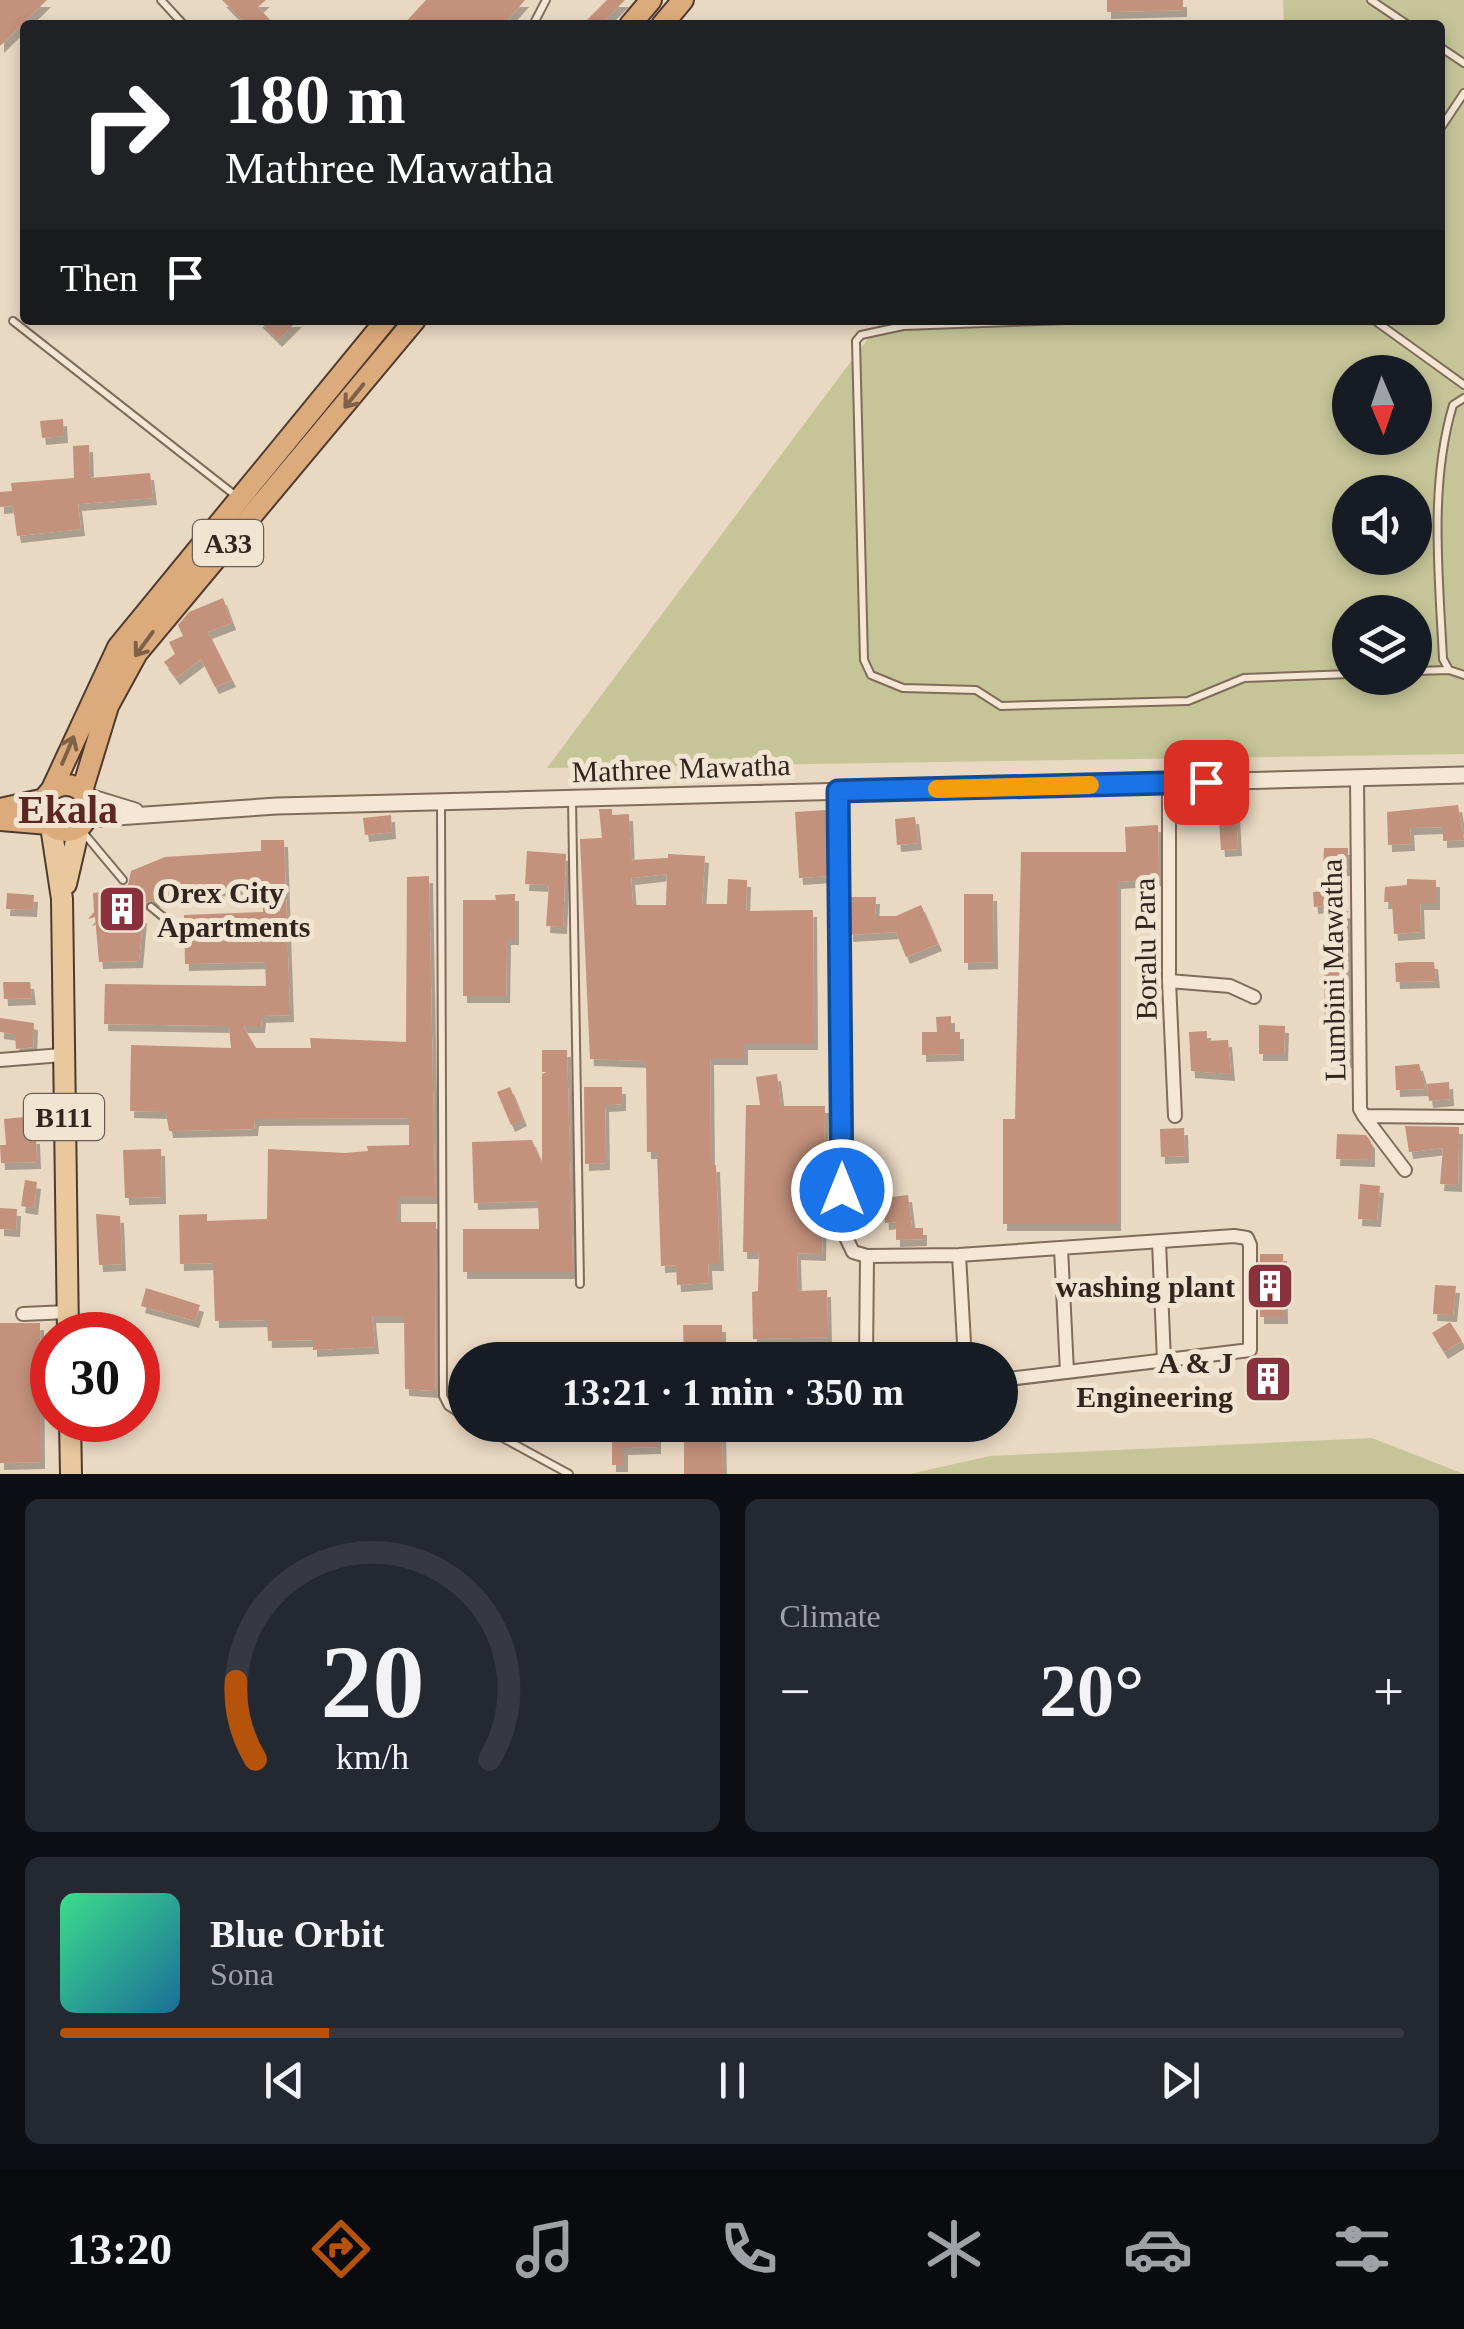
<!DOCTYPE html>
<meta charset="utf-8">
<style>
body{margin:0;font-family:Georgia,serif;background:#242831;color:#f1f3f6;height:100vh;display:flex;flex-direction:column;font-size:38px;white-space:nowrap}
*{box-sizing:border-box;margin:0}
p{font-size:32px;color:#9ea1a6}
.icon{flex:none;width:55px;height:55px;fill:none;stroke:currentColor;stroke-width:2;stroke-linecap:round;stroke-linejoin:round}
.map{position:relative;height:1474px;overflow:hidden}
.side{display:flex;flex-direction:column;gap:25px;padding:25px;background:#0d0f14;flex:1}
.side>*{flex:none}
.hud{position:absolute;left:20px;top:20px;width:1425px;height:305px;border-radius:10px;box-shadow:0 5px 15px #0003;background:#202124;color:#fff;overflow:hidden}
.needle{width:65px;rotate:178deg}
.controls{position:absolute;left:1332px;top:355px;display:grid;gap:20px}
.controls a{display:grid;place-items:center;width:100px;height:100px;border-radius:50%;background:#171b24;box-shadow:0 5px 15px #0003;font-size:50px}
.speed{position:absolute;left:30px;top:1312px;display:flex;gap:20px;font-size:50px;font-weight:700;text-align:center}
.speed>*{display:grid;place-content:center;width:130px;height:130px;border-radius:50%;background:#171b24;box-shadow:0 5px 15px #0003;line-height:1}
.speed .limit{border:15px solid #d22;background:#fff;color:#111}
.pin{position:absolute;display:grid;place-items:center;width:85px;height:85px;color:#fff;margin:-42px;border-radius:20px;box-shadow:0 5px 15px #0006}
.me{position:absolute;width:110px;margin:-55px;rotate:0deg;stroke-linejoin:round;filter:drop-shadow(0 0 8px #0008)}
.turn{display:flex;align-items:center;gap:35px;height:210px;padding:0 40px;font-size:45px}
.turn .icon{width:130px;height:130px;stroke-width:2.5}
.turn b{display:block;font-size:70px;line-height:85px}
.then{display:flex;align-items:center;height:95px;padding:0 40px;background:#0003;gap:20px;font-size:38px}
.big{font-size:75px;font-weight:700;line-height:1.1}
.side .tile{flex:1;display:flex;flex-direction:column;justify-content:center;gap:15px;min-width:0;padding:0 35px;border-radius:15px;background:#242831}
.side .dial{align-items:center;gap:0}
.dial svg{height:260px;overflow:visible;fill:none;stroke:#363941;stroke-width:7;stroke-linecap:round;text-anchor:middle}
.dial text{fill:#f1f3f6;stroke:none}
.song{display:flex;align-items:center;gap:30px}
.cover{width:120px;height:120px;border-radius:15px;background:linear-gradient(135deg,hsl(150 70% 55%),hsl(200 70% 35%))}
.played{height:10px;border-radius:5px;background:linear-gradient(90deg,#b45309 20%,#363941 20%)}
.keys{display:flex;justify-content:space-around;direction:ltr}
.heat{display:flex;justify-content:space-between;align-items:center;font-size:55px;direction:ltr}
.side .tiles{flex:1;display:grid;gap:25px;grid-template-columns:1fr 1fr}
.tile:last-child{grid-column:span 2}
.trip{position:absolute;left:448px;top:1342px;width:570px;height:100px;border-radius:50px;background:#171b24;box-shadow:0 5px 15px #0003;font-weight:700;line-height:100px;text-align:center}
.dock{display:flex;height:160px;justify-content:space-around;align-items:center;background:#090b0e;color:#9ea1a6}
.dock .icon{width:70px;height:70px}
.dock .active{color:#b45309}
.dock b{font-size:45px;color:#f1f3f6}
.map>svg:first-child{display:block}
</style>
<div class="map">
<svg width="1464" height="1474" viewBox="0 0 1464 1474">
<defs>
<filter id="shadow"><feDropShadow dx="4" dy="7" stdDeviation="0" flood-color="#0004"/></filter>
</defs>
<rect width="100%" height="100%" fill="#e9d8c2"/>
<!-- green -->
<path fill="#c5c598" fill-rule="evenodd" d="M1283 0H1464V754L547 768 882 320H1440V25H1284ZM1350 372H1415V438H1350ZM1350 492H1415V558H1350ZM1350 612H1415V678H1350Z
M1372 1438 1464 1474H910L990 1456Z"/>
<!-- building -->
<path fill="#c3917c" fill-rule="evenodd" filter="url(#shadow)" d="M0 0H47L0 46Z
M222 0H266L258 7 275 25H247Z
M426 0H525L503 25H403Z
M607 0H625L600 25H582Z
M1107 0H1183V10L1107 12Z
M258 320H298L278 340Z
M63 419 64 436 42 438 40 421Z
M89 445 90 478 150 473 153 498 78 504 81 529 17 536 13 506 0 507V492L12 491 11 483 74 478 73 446Z
M223 598 232 623 208 632 232 680 215 687 201 659 176 678 164 662 175 654 169 642 183 636 178 625 189 612Z
M1235 792 1238 849 1221 850 1217 793Z
M1458 805 1464 840 1443 841V827L1410 828 1411 844 1388 845 1387 812Z
M599 809H612V815L629 814 631 860 668 858V854L705 856 702 904H727L728 879 747 880 746 911 813 910 814 1043H744V1058H710L711 1165H716L720 1264H708L709 1283 677 1285 676 1265 661 1266 657 1152H647L646 1061 590 1059 580 839 602 838ZM667 874 666 905H633L631 878Z
M826 810 829 876 799 878 795 812Z
M391 815 392 832 365 835 363 818Z
M915 817 918 843 897 845 895 819Z
M1158 825 1159 879 1117 882V1224H1003V1119H1015L1021 852H1126L1125 827Z
M261 840H284L290 1015 262 1016 261 1026H243L256 1048H311L310 1038 406 1042 407 877 429 876 435 1197H397V1222H436L435 1391 405 1389 404 1316H372L375 1347 313 1350V1340L268 1341 267 1320 215 1321 213 1263 180 1264 179 1215 207 1214V1221L267 1219 268 1149 345 1153 368 1151 367 1146 409 1145V1118L255 1119 254 1129 169 1131 166 1112 130 1111 131 1045 231 1048 229 1026 104 1024 105 984 266 986 265 962 185 964 184 915 263 912V886L183 892 105 914 106 918 143 916 139 961 99 962 95 917 88 919 94 912 93 893 102 892 103 902 118 885H128L131 871 165 857 261 851Z
M1324 848H1348V869H1323Z
M527 851 566 854 563 927 546 926 549 885 525 884Z
M1407 879 1436 880V903H1420L1421 932 1394 934 1392 902H1384L1385 887 1407 885Z
M1339 890 1340 912 1348 911V1061H1331L1330 1024H1325L1324 960H1332L1326 906 1314 907 1313 892Z
M7 893 34 895 33 910 6 909Z
M515 894V938H507L506 996H463V900H496L495 895Z
M964 894H993L994 962 964 963Z
M849 897H876L875 916H896L921 905 938 944 906 957 896 932 849 935Z
M1411 962H1434L1436 981 1396 982 1395 963Z
M3 982H30L32 998 4 999Z
M951 1016V1032H960V1054L922 1055V1032H937L936 1017Z
M0 1018 34 1023 33 1047 16 1049 15 1034 0 1032Z
M1259 1025 1285 1026 1284 1054H1259Z
M1207 1031V1041L1228 1040 1231 1074 1191 1071 1189 1032Z
M542 1050H567L573 1272H463V1229H539L538 1201 474 1203 472 1142 532 1140 542 1164V1074L547 1072H542Z
M1419 1064 1426 1089 1396 1090 1395 1066Z
M777 1074 781 1106H825L822 1254 797 1253 798 1291 827 1290 828 1337 753 1339 752 1292 758 1291 759 1252H743L746 1105H760L756 1077Z
M1449 1082 1450 1099 1429 1101 1427 1084Z
M510 1087 523 1119 511 1125 497 1092Z
M584 1087H622V1104L605 1105 606 1163 585 1164Z
M25 1117 27 1137H36L37 1162 1 1163 0 1145H6L4 1119Z
M1405 1126 1459 1127 1458 1185 1440 1184 1443 1148 1409 1152Z
M1184 1128 1185 1156 1161 1157 1160 1129Z
M1337 1134 1366 1135 1371 1142V1160L1336 1159Z
M161 1149 162 1197 125 1198 123 1150Z
M25 1180 37 1182 34 1208 21 1206Z
M1360 1184 1380 1186 1377 1220 1358 1219Z
M908 1195 912 1228H923V1239L896 1240V1222L885 1223 883 1198Z
M0 1208 17 1209 16 1230 0 1229Z
M96 1214 120 1216 122 1264 99 1265Z
M1260 1254H1283L1284 1317H1260Z
M1435 1285 1456 1286 1453 1315 1433 1314Z
M146 1288 200 1305 195 1321 141 1306Z
M1450 1322 1462 1341 1444 1352 1432 1333Z
M0 1323H40L41 1462 0 1463Z
M683 1325H722V1360H684Z
M561 1347 562 1360H510V1351Z
M1258 1355H1273L1274 1363 1283 1362 1284 1390 1253 1392 1251 1360Z
M612 1425H657V1447L624 1448V1465H612Z
M684 1425H722L723 1474H684Z"/>
<g fill="none" stroke-linecap="round" stroke-linejoin="round">
<!-- service casing -->
<g stroke="#816b5b" stroke-width="10">
<path id="service" d="M161 0 184 25
M1371 0 1408 25
M533 25 546 0
M1440 47 1464 63
M1440 129 1464 93
M1067 320 903 326 861 335 856 341 864 660 871 675 903 688 976 690 1001 706 1188 701 1244 678 1350 674
M1374 320 1464 385
M13 321 236 496
M1464 398 1453 405C1429 485 1439 576 1443 659L1449 670 1464 675
M1415 671 1449 670
M572 800 580 1284
M441 803 443 1396 448 1406 465 1417
M82 831 123 880
M151 907 167 920
M479 1425 569 1474"/>
</g>
<!-- minor casing -->
<g stroke="#816b5b" stroke-width="16">
<path id="minor" d="M1357 777 1360 1109 1364 1116 1464 1117
M1169 782V981L1175 1116
M838 791 842 1229 853 1252 867 1256 959 1255 1234 1236 1247 1238 1250 1245V1350L1000 1380
M1169 981 1230 986 1254 997
M0 1060 62 1055
M1364 1116 1405 1170
M1159 1242 1164 1361
M1061 1248 1067 1372
M959 1255 965 1360
M23 1314 68 1312
M866 1360 867 1256"/>
</g>
<!-- tertiary casing -->
<g stroke="#816b5b" stroke-width="19">
<path id="tertiary" d="M86 796 135 811
M87 819 277 806 1464 775"/>
</g>
<!-- primary casing -->
<g stroke="#4f3a2f" stroke-width="24">
<path id="primary" d="M51 826 62 899 68 1335
M66 884 79 828
M70 1420 71 1474"/>
</g>
<!-- trunk casing -->
<g stroke="#4f3a2f" stroke-width="24">
<path id="trunk" d="M630 25 651 0
M662 25 683 0
M43 808a23 23 0 1 1 46 0a23 23 0 1 1-46 0Z
M51 791 118 647 386 320
M82 791 108 706 137 653 415 320
M0 809 45 799
M0 820 49 824"/>
</g>
<!-- service -->
<use href="#service" stroke="#f5e7d4" stroke-width="6"/>
<!-- minor -->
<use href="#minor" stroke="#f5e7d4" stroke-width="12"/>
<!-- tertiary -->
<use href="#tertiary" stroke="#f5e7d4" stroke-width="15"/>
<!-- primary -->
<use href="#primary" stroke="#e9c89d" stroke-width="20"/>
<!-- trunk -->
<use href="#trunk" stroke="#dcab7c" stroke-width="20"/>
</g>
<!-- one-way arrows -->
<defs><path id="oneway-shaft" d="M-6 0H5M1.5-3L5.5 0L1.5 3" fill="none" stroke-width="1.6" stroke-linecap="round" stroke-linejoin="round" transform="scale(2.5)"/></defs>
<g stroke="#7e6148">
<use href="#oneway-shaft" transform="translate(354 396) rotate(129)"/>
<use href="#oneway-shaft" transform="translate(144 644) rotate(126)"/>
<use href="#oneway-shaft" transform="translate(68 750) rotate(-67)"/>
</g>
<g fill="none" stroke-linecap="round" stroke-linejoin="round">
<!-- route casing -->
<g stroke="#114b97" stroke-width="25">
<path id="route" d="M842 1190 838 791 1206 782"/>
</g>
<!-- route -->
<use href="#route" stroke="#1a73e8" stroke-width="18"/>
<!-- slow -->
<path stroke="#f59e0b" stroke-width="18" d="M937 789 1090 785"/>
</g>
<!-- icons -->
<defs>
<g id="building-square" transform="scale(2.5)"><rect x="-9" y="-9" width="18" height="18" rx="4" fill="#89323d" stroke="#f1e4d1"/><path d="M-4-6H4V6H1V3H-1V6H-4ZM-2.5-4.3h1.7v1.8h-1.7ZM.8-4.3h1.7v1.8H.8ZM-2.5-1h1.7V.8h-1.7ZM.8-1h1.7V.8H.8Z" fill="#fff"/></g>
</defs>
<g fill-rule="evenodd">
<use href="#building-square" x="122" y="909"/>
<use href="#building-square" x="1270" y="1286"/>
<use href="#building-square" x="1268" y="1379"/>
</g>
<g text-anchor="middle" dominant-baseline="central" stroke-width="10" stroke-linejoin="round" paint-order="stroke">
<!-- shield labels -->
<g fill="#f1e4d1" stroke="#6b5e54" stroke-width="2.5">
<rect x="193" y="520" width="70" height="46" rx="8"/>
<rect x="24" y="1094" width="80" height="46" rx="8"/>
</g>
<g font-size="28" font-weight="bold" fill="#32251e">
<text x="228" y="543">A33</text>
<text x="64" y="1117">B111</text>
</g>
<!-- street labels -->
<g font-size="30" fill="#32251e" stroke="#f1e4d1">
<text transform="translate(681 768) rotate(-2)">Mathree Mawatha</text>
<text transform="translate(1145 949) rotate(-91)">Boralu Para</text>
<text transform="translate(1333 970) rotate(-91)">Lumbini Mawatha</text>
</g>
<!-- poi labels -->
<g font-size="30" font-weight="bold" fill="#32251e" stroke="#f1e4d1" text-anchor="end">
<text x="157" y="892" text-anchor="start">Orex City<tspan x="157" dy="34">Apartments</tspan></text>
<text x="1235" y="1286">washing plant</text>
<text x="1233" y="1362">A &amp; J<tspan x="1233" dy="34">Engineering</tspan></text>
</g>
<!-- district labels -->
<g font-size="40" font-weight="bold" fill="#5a2722" stroke="#f1e4d1">
<text x="68" y="809">Ekala</text>
</g>
</g>
</svg>
<div class="controls">
<a><svg class="needle" viewBox="-14 -14 28 28"><path d="M0-13l5 13h-10z" fill="#e53935"/><path d="M0 13l5-13h-10z" fill="#9ea1a6"/></svg></a>
<a><svg class="icon" aria-label="sound" viewBox="0 0 24 24"><path d="M4 9h4l5-4v14l-5-4H4zM17 9q2 3 0 6"/></svg></a>
<a><svg class="icon" aria-label="layers" viewBox="0 0 24 24"><path d="M12 4l9 5-9 5-9-5zM3 14l9 5 9-5"/></svg></a>
</div>
<div class="speed"><div class="limit">30</div></div>
<div class="pin" style="left:1206px;top:782px;background:#d93025"><svg class="icon" aria-label="arrive" viewBox="0 0 24 24"><path d="M6 21V4h12l-3 4 3 4H6"/></svg></div>
<svg class="me" style="left:842px;top:1190px" viewBox="-20 -20 40 40"><circle r="17" fill="#1a73e8" stroke="#fff" stroke-width="3"/><path d="M0-11L8 9 0 5-8 9z" fill="#fff"/></svg>
<div class="trip">13:21 · 1 min · 350 m</div>
<div class="hud">
<div class="turn"><svg class="icon" aria-label="right" viewBox="0 0 24 24"><path d="M7 20v-9h11M14 6l5 5-5 5"/></svg><div><b>180 m</b>Mathree Mawatha</div></div>
<div class="then">Then<svg class="icon" aria-label="arrive" viewBox="0 0 24 24"><path d="M6 21V4h12l-3 4 3 4H6"/></svg></div>
</div>
</div>
<section class="side">
<div class="tiles">
<div class="tile dial"><svg viewBox="0 0 100 80">
<path d="M14 69A42 42 0 1 1 86 69"/>
<path d="M14 69A42 42 0 0 1 8 45" stroke="#b45309"/>
<text x="50" y="56" font-size="32" font-weight="700">20</text>
<text x="50" y="72" font-size="11">km/h</text>
</svg></div>
<div class="tile"><p>Climate</p>
<div class="heat"><a>−</a><b class="big">20°</b><a>+</a></div>
</div>
<div class="tile">
<div class="song"><i class="cover"></i><div><b>Blue Orbit</b><p>Sona</p></div></div>
<div class="played"></div>
<div class="keys"><svg class="icon" aria-label="previous" viewBox="0 0 24 24"><path d="M18 5L8 12l10 7zM5 5v14"/></svg><svg class="icon" aria-label="pause" viewBox="0 0 24 24"><path d="M8 5v14M16 5v14"/></svg><svg class="icon" aria-label="next" viewBox="0 0 24 24"><path d="M6 5l10 7-10 7zM19 5v14"/></svg></div>
</div>
</div>
</section>
<nav class="dock">
<b>13:20</b>
<svg class="icon active" aria-label="directions" viewBox="0 0 24 24"><path d="M12 3l9 9-9 9-9-9zM9 14v-3h6M13 9l2 2-2 2"/></svg>
<svg class="icon" aria-label="music" viewBox="0 0 24 24"><path d="M9 18V5l10-2v13"/><circle cx="6" cy="18" r="3"/><circle cx="16" cy="16" r="3"/></svg>
<svg class="icon" aria-label="phone" viewBox="0 0 24 24"><path d="M5 4h4l2 5-3 2q2 4 5 5l2-3 5 2v4C11 20 4 13 5 4z"/></svg>
<svg class="icon" aria-label="climate" viewBox="0 0 24 24"><path d="M12 3v18M4 7l16 10M4 17L20 7"/></svg>
<svg class="icon" aria-label="car" viewBox="0 0 24 24"><path d="M5 17H2v-5l4-1 3-4h7l3 4 3 1v5h-3M9 17h6M6 11h13"/><circle cx="7" cy="17" r="2"/><circle cx="17" cy="17" r="2"/></svg>
<svg class="icon" aria-label="filters" viewBox="0 0 24 24"><path d="M4 7h16M4 17h16"/><circle cx="9" cy="7" r="2"/><circle cx="15" cy="17" r="2"/></svg>
</nav>
